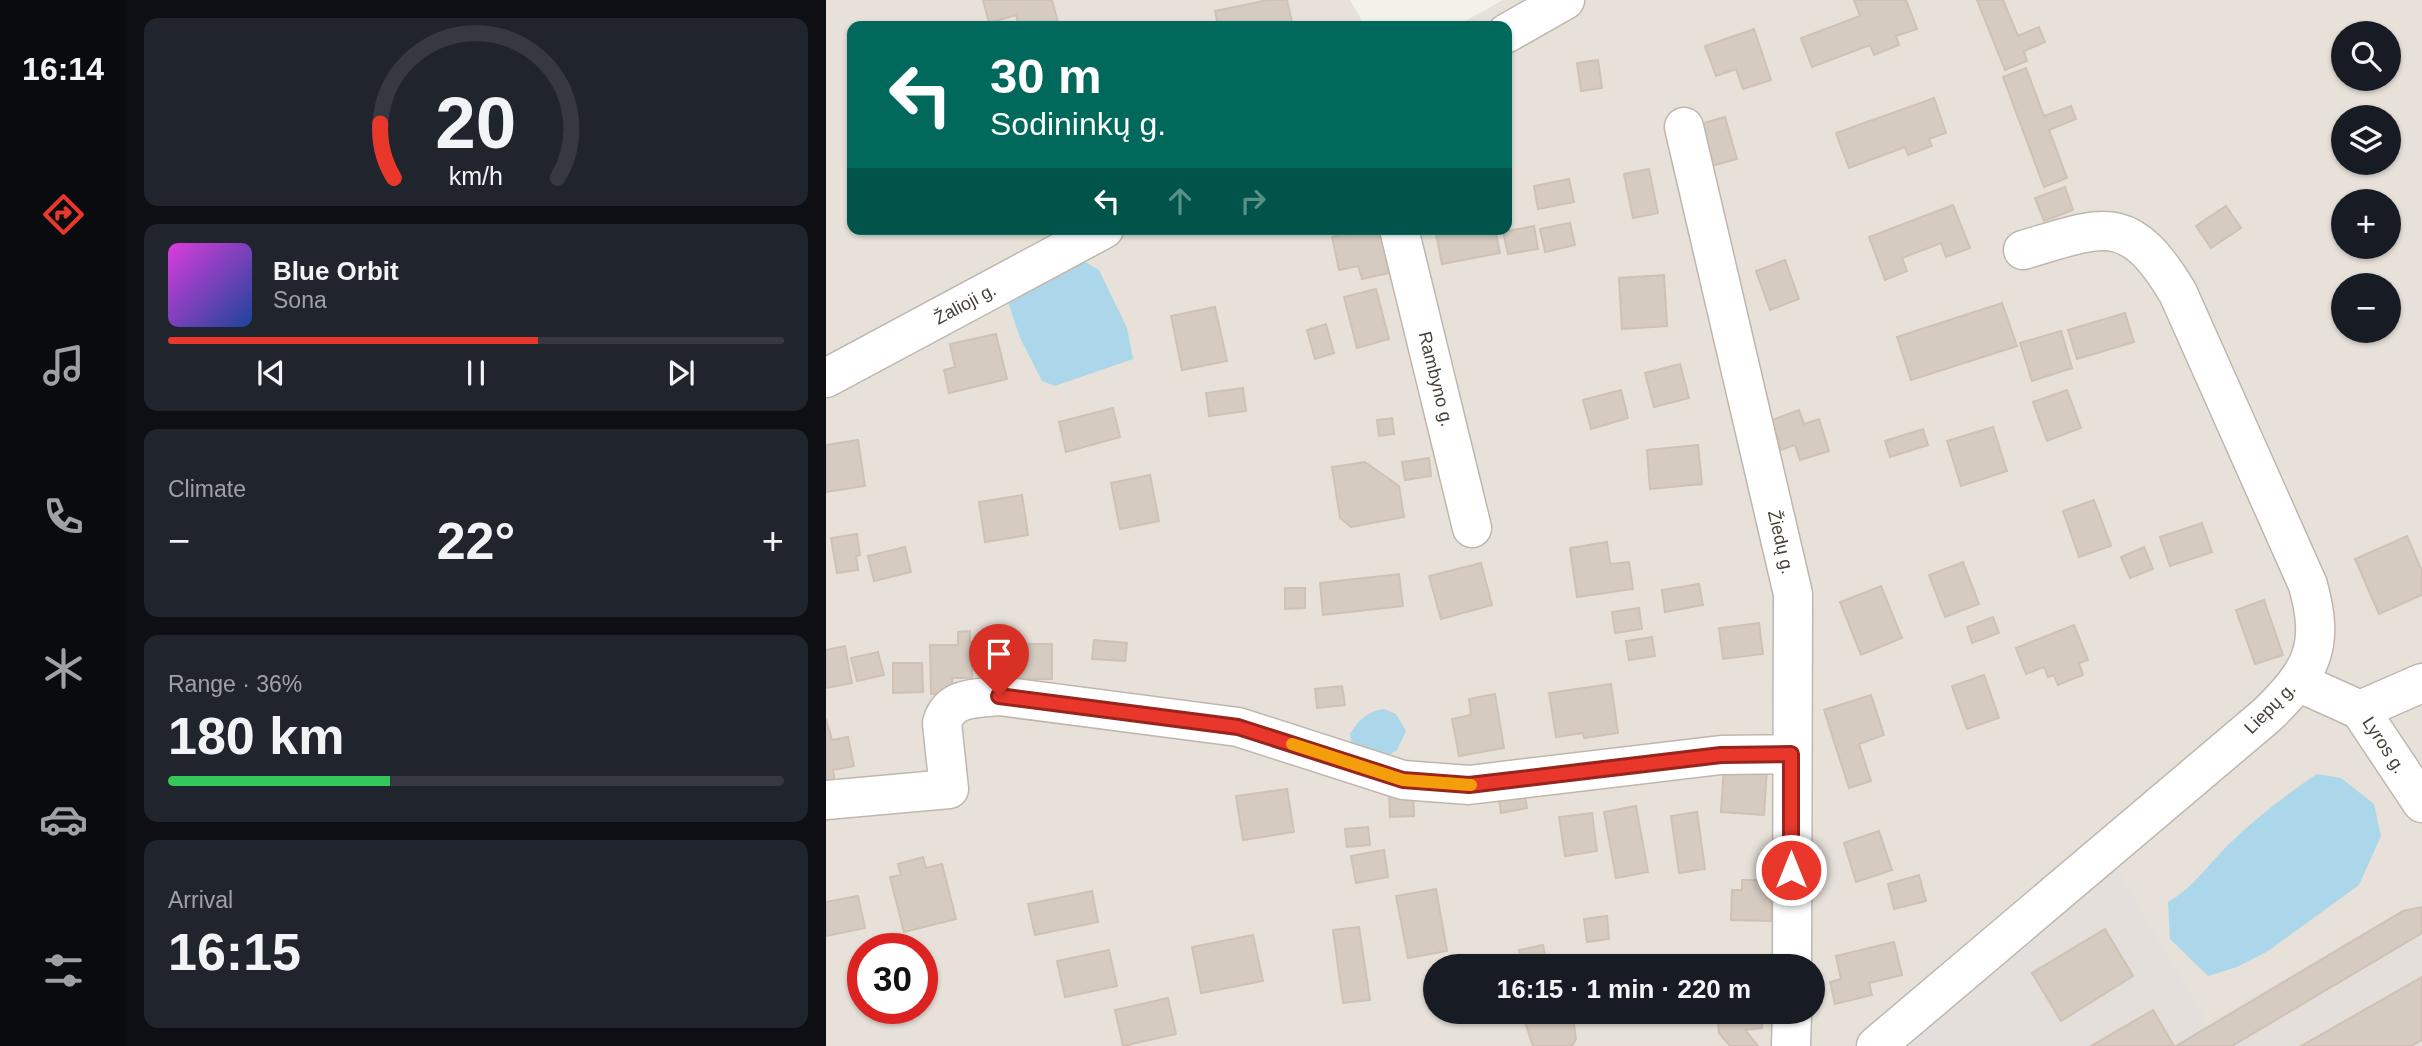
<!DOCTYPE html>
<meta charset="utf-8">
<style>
body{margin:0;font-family:Helvetica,sans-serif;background:#20242c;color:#f1f3f6;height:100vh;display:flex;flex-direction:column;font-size:26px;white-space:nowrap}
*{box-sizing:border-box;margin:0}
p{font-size:23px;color:#9ea1a6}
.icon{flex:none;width:38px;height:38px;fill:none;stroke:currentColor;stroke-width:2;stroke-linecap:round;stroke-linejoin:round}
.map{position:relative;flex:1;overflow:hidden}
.details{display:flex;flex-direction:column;gap:18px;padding:18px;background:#0d0f14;width:700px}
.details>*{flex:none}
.hud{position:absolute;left:21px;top:21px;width:665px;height:214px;border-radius:14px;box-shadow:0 2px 5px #0004;background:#00695c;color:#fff;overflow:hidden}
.tools{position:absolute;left:1505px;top:21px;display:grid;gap:14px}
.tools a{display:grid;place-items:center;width:70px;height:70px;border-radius:50%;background:#171b24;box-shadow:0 2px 5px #0004;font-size:35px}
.speed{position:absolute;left:21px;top:933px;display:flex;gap:14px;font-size:35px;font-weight:700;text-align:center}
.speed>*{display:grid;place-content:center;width:91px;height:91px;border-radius:50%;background:#171b24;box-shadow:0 2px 5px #0004;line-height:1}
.speed .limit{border:10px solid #d22;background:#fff;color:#111}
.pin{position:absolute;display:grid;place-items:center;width:60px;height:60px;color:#fff;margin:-72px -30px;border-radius:50% 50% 50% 0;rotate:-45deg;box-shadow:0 0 7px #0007}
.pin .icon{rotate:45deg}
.me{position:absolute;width:77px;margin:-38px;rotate:0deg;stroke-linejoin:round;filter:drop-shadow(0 0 5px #0008)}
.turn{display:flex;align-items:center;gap:24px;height:147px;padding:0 28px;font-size:32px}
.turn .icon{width:91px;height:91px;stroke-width:2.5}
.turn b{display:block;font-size:49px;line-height:60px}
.lanes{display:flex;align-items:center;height:66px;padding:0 28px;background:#0003;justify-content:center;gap:35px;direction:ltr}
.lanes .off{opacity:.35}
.big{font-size:52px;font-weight:700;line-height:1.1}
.details .widget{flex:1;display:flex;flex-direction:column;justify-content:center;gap:10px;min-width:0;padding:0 24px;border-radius:14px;background:#20242c}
.details .dial{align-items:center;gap:0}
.dial svg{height:182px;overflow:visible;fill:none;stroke:#363941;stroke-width:7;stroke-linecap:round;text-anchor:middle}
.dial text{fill:#f1f3f6;stroke:none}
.song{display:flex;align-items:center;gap:21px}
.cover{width:84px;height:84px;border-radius:10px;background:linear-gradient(135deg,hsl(300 70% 55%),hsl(220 70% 35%))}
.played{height:7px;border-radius:4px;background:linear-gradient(90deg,#e9372c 60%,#363941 60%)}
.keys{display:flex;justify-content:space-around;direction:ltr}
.heat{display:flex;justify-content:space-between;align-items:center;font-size:38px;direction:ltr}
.charge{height:10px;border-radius:5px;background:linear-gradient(90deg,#34c759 36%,#363941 0)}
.trip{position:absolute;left:597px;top:954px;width:402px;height:70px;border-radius:35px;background:#171b24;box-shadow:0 2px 5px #0004;font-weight:700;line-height:70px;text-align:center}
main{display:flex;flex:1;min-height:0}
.dock{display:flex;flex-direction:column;width:126px;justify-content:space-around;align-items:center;background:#090b0e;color:#9ea1a6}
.dock .icon{width:49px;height:49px}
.dock .selected{color:#e9372c}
.dock b{font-size:32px;color:#f1f3f6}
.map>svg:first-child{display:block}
</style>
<main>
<nav class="dock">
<b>16:14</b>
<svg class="icon selected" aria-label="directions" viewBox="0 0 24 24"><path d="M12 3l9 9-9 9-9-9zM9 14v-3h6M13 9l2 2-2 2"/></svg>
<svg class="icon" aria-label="music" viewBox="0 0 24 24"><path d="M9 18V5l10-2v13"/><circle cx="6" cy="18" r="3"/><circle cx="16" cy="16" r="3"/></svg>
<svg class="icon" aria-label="phone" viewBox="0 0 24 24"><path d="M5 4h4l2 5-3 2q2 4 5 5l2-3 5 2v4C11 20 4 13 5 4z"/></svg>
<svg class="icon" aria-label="climate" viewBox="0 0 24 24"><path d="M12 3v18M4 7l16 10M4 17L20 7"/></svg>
<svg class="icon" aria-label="car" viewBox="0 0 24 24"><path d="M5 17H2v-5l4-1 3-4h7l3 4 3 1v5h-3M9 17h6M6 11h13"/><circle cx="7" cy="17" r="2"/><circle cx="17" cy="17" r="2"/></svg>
<svg class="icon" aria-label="filters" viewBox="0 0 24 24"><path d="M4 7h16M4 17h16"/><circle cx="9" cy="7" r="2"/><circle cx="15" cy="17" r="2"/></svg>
</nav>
<section class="details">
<div class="widget dial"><svg viewBox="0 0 100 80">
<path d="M14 69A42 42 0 1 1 86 69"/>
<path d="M14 69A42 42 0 0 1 8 45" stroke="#e9372c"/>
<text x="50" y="56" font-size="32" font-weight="700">20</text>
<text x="50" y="72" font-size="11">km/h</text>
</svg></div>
<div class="widget">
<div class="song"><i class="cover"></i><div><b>Blue Orbit</b><p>Sona</p></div></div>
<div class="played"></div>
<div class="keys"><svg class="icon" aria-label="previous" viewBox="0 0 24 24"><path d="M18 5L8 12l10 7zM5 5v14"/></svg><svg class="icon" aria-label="pause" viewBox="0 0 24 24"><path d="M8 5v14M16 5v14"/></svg><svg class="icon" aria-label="next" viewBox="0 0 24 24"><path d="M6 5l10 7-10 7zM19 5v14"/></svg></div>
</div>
<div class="widget"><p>Climate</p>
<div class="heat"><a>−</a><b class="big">22°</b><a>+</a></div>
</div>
<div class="widget"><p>Range · 36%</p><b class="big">180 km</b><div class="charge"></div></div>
<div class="widget"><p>Arrival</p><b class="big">16:15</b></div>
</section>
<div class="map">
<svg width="1596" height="1046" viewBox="0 0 1596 1046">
<rect width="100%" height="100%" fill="#f4f0ea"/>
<!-- residential -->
<path fill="#e7e1d9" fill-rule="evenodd" d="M0 0H524L539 26H26V229H681V26H630L677 0H1596V898L1381 1022 1165 975 1081 1046H0ZM1517 33H1563V79H1517ZM1517 117H1563V163H1517ZM1517 201H1563V247H1517ZM1517 285H1563V331H1517ZM37 948H96V1008H37ZM609 966H987V1012H609Z"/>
<!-- industrial -->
<path fill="#e4dfdb" d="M1288 864 1381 1022 1596 898V1046H1081Z"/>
<!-- water -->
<path fill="#acd7eb" d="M252 258 273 270 301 328 307 359 229 386 216 381 194 338 181 299Z
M558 709 570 714 580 731 571 750 553 761 526 748 524 734C533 719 541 712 558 709Z
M1491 774 1515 778 1548 804 1555 836 1533 885 1442 951 1411 967 1382 976 1344 939 1342 902C1367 888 1381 866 1401 846 1429 819 1458 796 1491 774Z"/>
<!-- building -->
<path fill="#d5cbc0" stroke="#cfc2b4" stroke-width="2" d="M157 0H226L233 26H193L190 15 163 23Z
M442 0H461L467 26H392L389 11Z
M1028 0H1080L1091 29 1070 36 1073 45 1048 55 1044 45 986 67 975 38 1034 16Z
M1151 0H1177L1192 36 1213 27 1219 42 1198 51 1201 61 1179 70Z
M928 29 945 80 917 89 910 69 890 76 879 46Z
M772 60 776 88 755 91 751 63Z
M1200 68 1218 116 1245 106 1250 119 1223 130 1241 178 1218 187 1177 77Z
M1108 98 1120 133 1103 139 1106 146 1082 155 1079 147 1023 168 1010 133Z
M899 117 911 159 882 167 871 125Z
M823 169 832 213 807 218 798 174Z
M743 179 748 202 712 209 708 186Z
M1239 187 1247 210 1218 221 1209 198Z
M1127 205 1144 248 1120 257 1115 243 1076 258 1081 271 1059 280 1043 237Z
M1400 206 1415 228 1385 248 1370 226Z
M744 223 749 245 719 252 714 229Z
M708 226 712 249 682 254 677 232Z
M540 229H554L563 273 536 279 532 266 513 270 506 237Z
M609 229H669L674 253 616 264Z
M959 260 973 299 944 310 930 271Z
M838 275 841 326 796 329 793 278Z
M550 289 563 339 531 348 518 297Z
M1176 303 1191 346 1085 380 1071 337Z
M389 307 401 361 356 370 345 316Z
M1299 313 1308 342 1251 359 1242 330Z
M500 324 508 353 489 359 481 330Z
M1235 331 1246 368 1206 381 1194 343Z
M170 334 181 379 123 393 118 370 129 367 124 344Z
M854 364 863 398 828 407 819 373Z
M417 388 420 411 383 416 380 393Z
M795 390 802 418 765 429 757 400Z
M1241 390 1255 428 1221 441 1207 402Z
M287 408 294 437 240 452 233 422Z
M973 410 978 424 993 419 1003 451 974 460 969 445 955 450 946 420Z
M566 418 568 434 553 436 551 420Z
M1167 427 1181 471 1135 486 1121 441Z
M1097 429 1102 445 1064 457 1059 441Z
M32 440 39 486 0 492V445Z
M872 445 876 484 824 489 821 450Z
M603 458 605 476 579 480 576 462Z
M539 462 573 486 578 517 525 527 514 518 506 467Z
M324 475 333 521 294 529 285 483Z
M196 495 202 535 159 542 153 502Z
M1268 500 1285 546 1253 557 1237 511Z
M1376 523 1386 552 1344 566 1334 537Z
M31 534 34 555 30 556 32 570 11 573 5 538Z
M1581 536 1596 571V595L1553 614 1529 559Z
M781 542 784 564 803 562 807 589 751 597 744 548Z
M79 547 85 572 48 581 42 556Z
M1318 547 1327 569 1304 578 1295 557Z
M1137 562 1153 604 1119 617 1103 575Z
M655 563 666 605 615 619 603 576Z
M573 574 577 606 497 615 494 583Z
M873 584 877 605 839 612 836 590Z
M1055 586 1076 638 1035 655 1014 602Z
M459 588H479V608L459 609Z
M1438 600 1457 655 1429 664 1410 610Z
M813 608 816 629 789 633 786 612Z
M1167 617 1173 633 1146 643 1141 627Z
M933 623 937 654 897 659 893 628Z
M1248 625 1262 660 1253 663 1257 675 1232 685 1228 675 1222 677 1218 667 1200 674 1190 648Z
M144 631V642L162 641V667H146V678H126L127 693 105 694 104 645H132V632Z
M826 637 829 656 803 660 800 641Z
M268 640 301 643 299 661 266 659Z
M183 644H226V679H183Z
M19 646 26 683 0 688V650Z
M52 652 58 675 31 681 25 658Z
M67 663H96L97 692 67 693Z
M1158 675 1173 718 1141 729 1126 686Z
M785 684 792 733 758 738 757 733 730 737 723 693Z
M516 686 519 705 491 708 489 689Z
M669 694 678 748 633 756 626 719 645 715 643 699Z
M1045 695 1058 735 1033 744 1045 781 1023 788 998 710Z
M0 719 6 740 22 737 28 766 7 770 9 783 0 785Z
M898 766 941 768 938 815 895 812Z
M697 787 701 808 675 813 672 791Z
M461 789 468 832 417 840 410 796Z
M587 791 588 816 564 817 563 792Z
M810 806 822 872 790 878 778 812Z
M871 812 879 869 853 873 845 816Z
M766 813 771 851 739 856 733 817Z
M542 827 544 845 521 847 519 829Z
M1053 831 1066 870 1030 882 1018 843Z
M558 850 562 877 530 883 525 856Z
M97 857 100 868 116 864 130 919 78 932 64 877 75 875 72 864Z
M1093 875 1100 901 1068 909 1062 884Z
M916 880H946L945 921 905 920 906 890H916Z
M610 889 621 951 582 958 570 896Z
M266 891 272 922 209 935 202 904Z
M32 896 39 928 0 936V902Z
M1596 907V933L1406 1046H1350L1577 911Z
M781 916 783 939 761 942 758 919Z
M533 927 544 1000 517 1003 507 930Z
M1279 929 1307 976 1235 1021 1206 973Z
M427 935 437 981 375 993 366 947Z
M1068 942 1076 975 1043 983 1046 995 1009 1004 1004 982 1015 979 1010 956Z
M717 945 721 966H696L693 950Z
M283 950 291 986 239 997 231 961Z
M1596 977V1040L1585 1046H1475Z
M342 998 350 1034 297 1046 289 1010Z
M1327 1010 1348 1046H1265Z
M665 1012H695L668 1020Z
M746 1012 750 1039 746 1046H707L699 1022Z
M891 1012H935L936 1028 919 1030 932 1046H904L893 1033Z"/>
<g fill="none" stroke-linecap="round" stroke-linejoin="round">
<!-- minor casing -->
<g stroke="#bfb7ad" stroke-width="41">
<path id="minor" d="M681 33 739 0
M858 127 967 594 966 966
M573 229 646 528
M0 378 278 229
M1472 682 1534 710 1596 803
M1534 710 1596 683
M0 800 123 789 116 723C124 696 149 699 173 696L412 727 577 780 643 785 895 755 965 754
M965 1046 966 1012
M1050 1046 1441 715C1486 671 1499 647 1482 585L1352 293C1303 211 1278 226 1197 250"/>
</g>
<!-- minor -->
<use href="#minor" stroke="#fff" stroke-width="38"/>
</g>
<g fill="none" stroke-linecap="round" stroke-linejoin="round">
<!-- route casing -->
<g stroke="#97241d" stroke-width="18">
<path id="route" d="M173 696 412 727 577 780 643 785 895 755 965 754V870"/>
</g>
<!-- route -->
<use href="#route" stroke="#e9372c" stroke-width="12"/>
<!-- slow -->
<path stroke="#f59e0b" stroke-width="12" d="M466 744 577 780 645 785"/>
</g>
<g text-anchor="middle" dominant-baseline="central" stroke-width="6" stroke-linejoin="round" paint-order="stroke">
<!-- street labels -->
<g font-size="18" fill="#474039" stroke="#fff">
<text transform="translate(139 304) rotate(-28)">Žalioji g.</text>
<text transform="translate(610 379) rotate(76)">Rambyno g.</text>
<text transform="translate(955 542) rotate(77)">Žiedų g.</text>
<text transform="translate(1444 708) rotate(-45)">Liepų g.</text>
<text transform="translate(1558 745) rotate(57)">Lyros g.</text>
</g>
</g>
</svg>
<div class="tools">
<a><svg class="icon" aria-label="search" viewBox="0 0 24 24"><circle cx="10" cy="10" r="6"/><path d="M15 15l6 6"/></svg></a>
<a><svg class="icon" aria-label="layers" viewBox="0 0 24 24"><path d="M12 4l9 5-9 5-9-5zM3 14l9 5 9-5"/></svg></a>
<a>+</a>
<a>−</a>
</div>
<div class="speed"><div class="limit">30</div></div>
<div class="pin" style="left:173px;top:696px;background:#d93025"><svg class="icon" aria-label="arrive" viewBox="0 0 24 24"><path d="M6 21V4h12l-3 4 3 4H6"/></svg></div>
<svg class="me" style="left:965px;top:870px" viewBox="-20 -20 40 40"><circle r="17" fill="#e9372c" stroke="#fff" stroke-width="3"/><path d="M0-11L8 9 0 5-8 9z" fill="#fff"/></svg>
<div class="trip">16:15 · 1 min · 220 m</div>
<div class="hud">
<div class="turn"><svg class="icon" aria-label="left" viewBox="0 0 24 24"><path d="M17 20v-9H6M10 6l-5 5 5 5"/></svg><div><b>30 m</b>Sodininkų g.</div></div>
<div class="lanes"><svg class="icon" aria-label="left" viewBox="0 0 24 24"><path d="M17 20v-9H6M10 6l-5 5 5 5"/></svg><svg class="icon off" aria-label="ahead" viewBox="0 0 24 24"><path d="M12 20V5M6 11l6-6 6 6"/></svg><svg class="icon off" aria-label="right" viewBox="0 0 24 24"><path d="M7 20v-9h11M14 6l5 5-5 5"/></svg></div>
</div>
</div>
</main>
